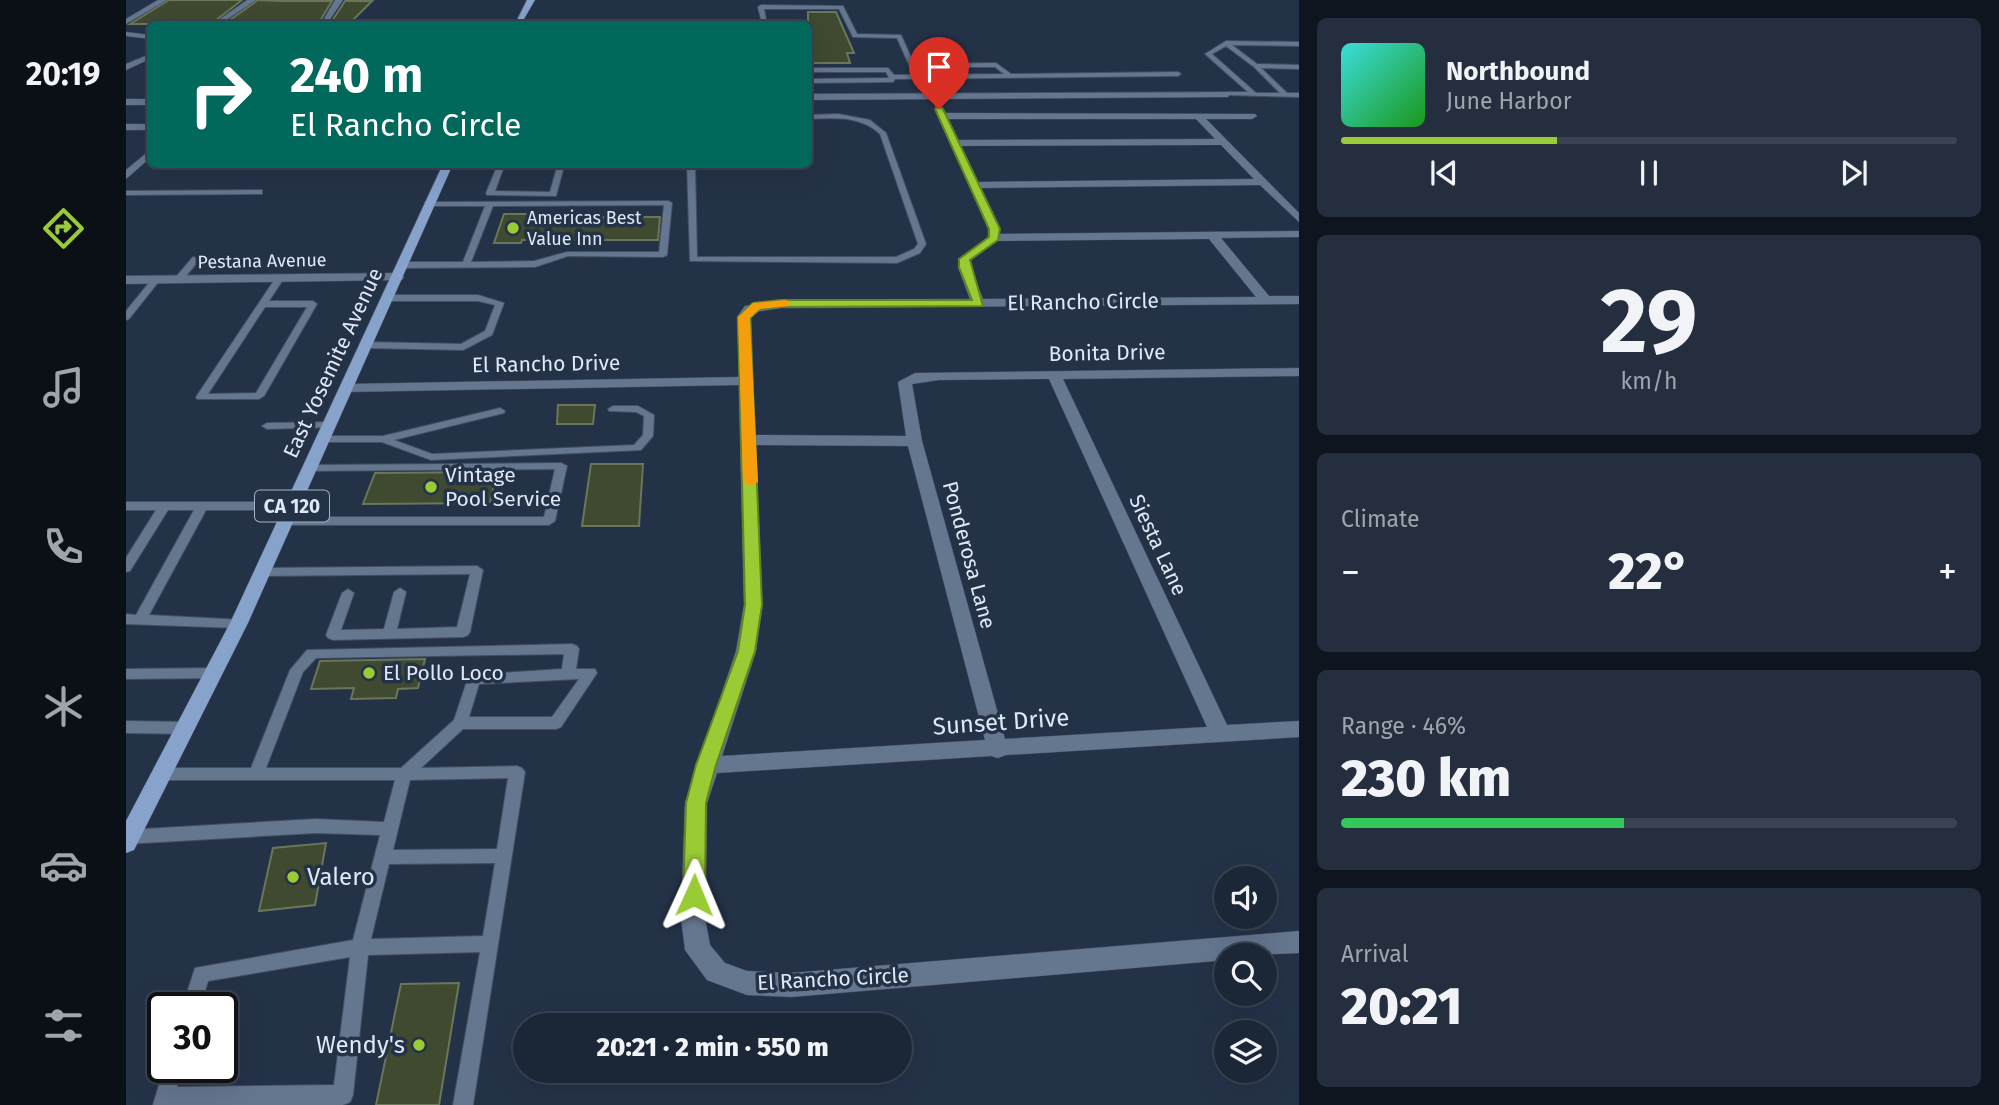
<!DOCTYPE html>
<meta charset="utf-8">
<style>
body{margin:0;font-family:"Fira Sans",sans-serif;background:#242e3e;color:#f1f3f6;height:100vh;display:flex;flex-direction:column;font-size:26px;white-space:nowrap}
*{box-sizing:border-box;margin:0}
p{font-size:23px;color:#a0a5ad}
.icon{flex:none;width:38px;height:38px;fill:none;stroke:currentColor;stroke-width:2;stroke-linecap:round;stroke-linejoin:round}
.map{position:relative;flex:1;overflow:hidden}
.drawer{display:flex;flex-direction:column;gap:18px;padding:18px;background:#0f151e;width:700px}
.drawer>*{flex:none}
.hud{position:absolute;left:21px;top:21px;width:665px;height:147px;border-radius:10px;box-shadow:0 7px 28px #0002,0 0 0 2px #394351;background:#00695c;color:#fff;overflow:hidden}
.tools{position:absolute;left:1088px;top:866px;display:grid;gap:14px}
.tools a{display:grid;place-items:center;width:63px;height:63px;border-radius:50%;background:#1b2636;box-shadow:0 7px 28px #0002,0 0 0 2px #394351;font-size:35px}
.speed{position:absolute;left:21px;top:992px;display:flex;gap:14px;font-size:35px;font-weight:700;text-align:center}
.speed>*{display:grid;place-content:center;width:91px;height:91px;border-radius:50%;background:#1b2636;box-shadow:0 7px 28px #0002,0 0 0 2px #394351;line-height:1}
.speed .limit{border:4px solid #111;border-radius:10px;background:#fff;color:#111}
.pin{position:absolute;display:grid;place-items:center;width:60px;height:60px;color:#fff;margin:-72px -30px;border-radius:50% 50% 50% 0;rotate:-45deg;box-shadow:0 0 7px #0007}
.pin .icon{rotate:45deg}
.me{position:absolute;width:77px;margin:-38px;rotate:1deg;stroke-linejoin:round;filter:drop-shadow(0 0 5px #0008)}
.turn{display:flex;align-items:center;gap:24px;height:147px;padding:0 28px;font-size:32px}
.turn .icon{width:91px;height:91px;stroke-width:2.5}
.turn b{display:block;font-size:49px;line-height:60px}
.big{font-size:52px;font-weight:800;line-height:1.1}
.drawer .widget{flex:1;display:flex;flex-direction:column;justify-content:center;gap:10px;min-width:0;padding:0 24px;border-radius:10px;background:#242e3e}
.drawer .dial{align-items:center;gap:0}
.dial b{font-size:91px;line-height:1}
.song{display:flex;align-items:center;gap:21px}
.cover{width:84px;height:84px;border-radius:10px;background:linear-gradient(135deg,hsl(180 70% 55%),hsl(120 70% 35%))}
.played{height:7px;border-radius:4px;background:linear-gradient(90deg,#99cb35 35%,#394351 35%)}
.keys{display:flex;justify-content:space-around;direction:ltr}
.heat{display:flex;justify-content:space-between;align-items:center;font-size:38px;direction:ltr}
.charge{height:10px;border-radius:5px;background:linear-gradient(90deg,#34c759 46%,#394351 0)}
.trip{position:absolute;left:387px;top:1013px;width:399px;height:70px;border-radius:35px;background:#1b2636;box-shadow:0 7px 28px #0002,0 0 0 2px #394351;font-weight:800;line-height:70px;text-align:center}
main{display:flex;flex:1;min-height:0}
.menu{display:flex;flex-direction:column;width:126px;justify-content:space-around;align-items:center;background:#0b0f16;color:#a0a5ad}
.menu .icon{width:49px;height:49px}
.menu .selected{color:#99cb35}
.menu b{font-size:32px;color:#f1f3f6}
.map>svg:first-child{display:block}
</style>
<main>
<nav class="menu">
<b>20:19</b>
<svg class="icon selected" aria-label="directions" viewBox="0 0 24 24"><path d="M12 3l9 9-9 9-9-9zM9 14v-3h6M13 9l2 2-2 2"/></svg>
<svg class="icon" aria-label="music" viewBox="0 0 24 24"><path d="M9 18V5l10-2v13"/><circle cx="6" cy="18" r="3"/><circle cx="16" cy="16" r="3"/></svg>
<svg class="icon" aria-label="phone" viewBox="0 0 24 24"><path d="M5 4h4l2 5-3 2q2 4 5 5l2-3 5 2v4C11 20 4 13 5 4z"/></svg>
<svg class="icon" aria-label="climate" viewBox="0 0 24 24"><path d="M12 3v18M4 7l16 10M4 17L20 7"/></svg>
<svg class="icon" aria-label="car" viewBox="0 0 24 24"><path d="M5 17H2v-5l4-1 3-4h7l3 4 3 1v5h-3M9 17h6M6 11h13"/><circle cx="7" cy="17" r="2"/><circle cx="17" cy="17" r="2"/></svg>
<svg class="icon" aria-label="filters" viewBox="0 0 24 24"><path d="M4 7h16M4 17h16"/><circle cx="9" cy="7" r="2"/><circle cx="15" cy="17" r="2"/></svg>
</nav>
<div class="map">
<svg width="1173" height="1105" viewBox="0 0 1173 1105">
<rect width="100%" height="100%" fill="#243248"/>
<!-- building -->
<path fill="#3f4a30" stroke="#6a765a" stroke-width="2" d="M43 0H116L85 24H4Z
M132 0 155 1H206L192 24H98Z
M219 1H246L223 24H204Z
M682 12H710L728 53H721L724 63H682Z
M378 214H404L403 217H534L532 240H396L395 243H368Z
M432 405H469L467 424H431Z
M465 464H517L513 526H456Z
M371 472 364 503 237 504 249 473Z
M299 659 292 688 272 689 270 698 225 699 228 688 185 689 194 661Z
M200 843 189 905 133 911 147 848Z
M333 983 313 1105H250L275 984Z"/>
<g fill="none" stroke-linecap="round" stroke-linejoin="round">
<!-- lane casing -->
<g stroke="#434f62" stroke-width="2">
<path id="lane" d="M635 5 717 6 731 34 775 35 788 64 870 63 885 74 1052 72 1055 74 1052 76 769 79 767 82 682 83V79L763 78 760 72H682V68H762L768 75 878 74 869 67H784L771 38 727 37 713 9H638L641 24H636L632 7Z
M1100 41 1173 42V46L1106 45 1131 64 1173 65V69L1135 68 1161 93H1173V97L1100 95 1102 92H1122L1079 54ZM1100 46 1128 67 1154 93H1130L1086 54Z
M712 114 744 120 760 133 800 244 794 253 771 263 564 261 561 164H569L571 257H770L788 249 792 244 754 134C734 115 708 118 682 119V115Z
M372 164H379L369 191 424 192 431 167 439 164H449L437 170 430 196 361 195 360 193Z
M136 190V194H133L0 195V191Z
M542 201 546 203 541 255 537 257 442 256 409 267 278 268 274 265 278 262H337L359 206H299V202H302ZM538 205 533 252H441L408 261 345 262 367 206Z
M67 257 74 259 55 282H49V278Z
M151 276 158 278 143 301H187L191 304 138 396 133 399H71L70 397ZM139 307H181L130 393 82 394Z
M27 278 34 280 3 319 0 320V311Z
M352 295 378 303 366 335 337 350 240 348 235 345 240 342 335 344 359 331 369 305 352 301H263L259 298 263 295Z
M487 406H512L528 415 527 436 515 450 305 460 256 442H197L192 439 197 436H257L374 408 379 411 378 413 268 440 306 454 508 445 517 435 518 416 510 412 483 411 482 409Z
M204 422 208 423 209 425 208 427 141 429 136 426 141 423Z
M435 463 441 466 429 521 423 525H159L153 521 159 517H418L429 469 184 471 178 468 184 465Z
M0 502H166L172 506 166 510H80L23 615 118 620 120 623 118 626 113 628 0 624V614L10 615 68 510H42L4 571 0 572V558L30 510H0Z
M351 566 357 570 344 632 342 635 337 637 207 640 202 638 200 635 216 593 222 589 228 593 215 630 258 629 268 592 274 588 280 592 271 629 331 627 344 574 136 576 130 572 136 568Z
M446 644 451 646 453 649 450 669H469L471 673 435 727 430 729H337L295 768 391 766 396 768 399 772 347 1105H327L354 952 242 955 227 1095 224 1102 217 1105H27L38 1068H56L51 1087 208 1085 224 957 82 981 74 1008H56L69 968 227 940 254 835 190 833 0 844V830L190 819 258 822 269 780H36L31 778 28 774 31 770 36 768H125L164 670 181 650ZM438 654 436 669 343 675 328 720 275 768H140L177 672 190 658ZM453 679 426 717H343L353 684ZM382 778 371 849 267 850 284 780ZM369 863 357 936 245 939 263 864Z
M89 668 94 669 96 673 94 677 89 678 0 679V669Z
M0 721 61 722 66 724 68 728 66 732 61 734 0 733Z"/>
</g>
<!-- street casing -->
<g stroke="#434f62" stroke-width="1">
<path id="street" d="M32 0H41L0 24V19Z
M121 0H130L94 24H87Z
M209 0H217L201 24H195Z
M0 32 24 35V39L0 36Z
M24 54V59L0 70V64Z
M1105 92 1102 97 682 100V94Z
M0 99H24V105H0Z
M809 105H815L819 113 1129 114 1131 116 1126 119H1080L1173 213V222L1134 185 855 188 874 234 1173 231V237L1095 238 1143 296H1173V304L655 308 628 312 625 317 629 435 780 436 772 382 789 373 1173 368V376L937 379 1101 725 1173 721V737L880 755 872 758 865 756 591 773 581 803 579 918 584 945 599 963 621 971 665 973 1173 931V953L1101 956V960L665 997 621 995 581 980 559 950 555 918 559 803 571 768 569 765 574 758 610 651 618 605 613 385 221 392 214 388 221 384 613 377 611 317 619 306 655 300 844 299 832 267 833 259 862 237V229ZM822 119H1070L1089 139 832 140ZM1095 145 1128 179 852 182 835 146ZM1083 239 1130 297 857 299 844 267 845 260 871 241ZM923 379 1081 727 879 739 796 441 786 384 813 380ZM630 445 782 446 859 740 596 756 630 651 636 605Z
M0 124H24V130H0Z
M24 150V158L0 179V170Z"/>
</g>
<!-- secondary casing -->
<g stroke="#434f62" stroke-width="1">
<path id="secondary" d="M272 273 278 277 276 280 0 284V276Z"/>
</g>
<!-- primary casing -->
<g stroke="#434f62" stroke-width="1">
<path id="primary" d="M401 0H409L395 24H389Z
M317 164H327L122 623 8 850 0 853V821L104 623Z"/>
</g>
<!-- lane -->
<use href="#lane" fill="#65768f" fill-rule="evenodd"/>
<!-- street -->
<use href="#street" fill="#65768f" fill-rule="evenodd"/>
<!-- secondary -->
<use href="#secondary" fill="#65768f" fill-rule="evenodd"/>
<!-- primary -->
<use href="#primary" fill="#87a2cb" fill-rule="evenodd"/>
</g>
<!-- route -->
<path fill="#99cb35" stroke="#638422" stroke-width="2" d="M813 106 817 109 874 229 872 240 844 260 857 306 655 307 634 309 624 318 636 605 629 651 590 765 580 803 579 895 575 901 568 904 560 901 557 895 560 803 570 765 612 651 619 605 612 317 627 303 655 300H846L833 267V259L863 237V229L809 109Z"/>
<!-- slow -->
<path fill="#f59e0b" d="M659 300 663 301V306L634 309 624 318 632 482 624 486 617 482 612 317 627 303Z"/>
<!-- markers -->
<g fill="#99cb35" stroke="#243248" stroke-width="2.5">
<circle cx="387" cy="228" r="7"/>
<circle cx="305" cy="487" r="7"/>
<circle cx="243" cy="673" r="7"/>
<circle cx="167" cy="877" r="7"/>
<circle cx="293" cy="1045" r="7"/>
</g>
<g text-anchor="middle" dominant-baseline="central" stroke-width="7" stroke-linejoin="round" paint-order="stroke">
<!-- far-poi labels -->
<g font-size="18" fill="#dee8f6" stroke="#243248" text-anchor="start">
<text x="401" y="218">Americas Best<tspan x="401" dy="21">Value Inn</tspan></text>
</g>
<!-- far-street labels -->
<g font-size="18" fill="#dee8f6" stroke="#243248">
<text transform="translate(136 261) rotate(-1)">Pestana Avenue</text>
</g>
<!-- shield labels -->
<rect fill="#243248" stroke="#a6b1c2" stroke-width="2" x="129" y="490.5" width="74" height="31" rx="5"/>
<g font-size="19" font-weight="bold" fill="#dee8f6">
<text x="166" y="506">CA 120</text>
</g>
<!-- street labels -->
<g font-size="21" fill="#dee8f6" stroke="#243248">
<text transform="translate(957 302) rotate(-1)">El Rancho Circle</text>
<text transform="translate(981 353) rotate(-1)">Bonita Drive</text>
<text transform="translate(207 363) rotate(-65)">East Yosemite Avenue</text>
<text transform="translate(420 364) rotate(-1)">El Rancho Drive</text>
<text transform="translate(1032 545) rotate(65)">Siesta Lane</text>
<text transform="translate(843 555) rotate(75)">Ponderosa Lane</text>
<text transform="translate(707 979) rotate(-3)">El Rancho Circle</text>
</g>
<!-- poi labels -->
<g font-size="21" fill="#dee8f6" stroke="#243248" text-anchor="start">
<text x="319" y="475">Vintage<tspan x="319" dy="24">Pool Service</tspan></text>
<text x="257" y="673">El Pollo Loco</text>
</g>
<!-- near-street labels -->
<g font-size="24" fill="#dee8f6" stroke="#243248">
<text transform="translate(875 722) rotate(-4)">Sunset Drive</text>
</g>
<!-- near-poi labels -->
<g font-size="24" fill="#dee8f6" stroke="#243248" text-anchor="start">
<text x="181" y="877">Valero</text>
<text x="279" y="1045" text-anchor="end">Wendy's</text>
</g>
</g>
</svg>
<div class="tools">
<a><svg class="icon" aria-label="sound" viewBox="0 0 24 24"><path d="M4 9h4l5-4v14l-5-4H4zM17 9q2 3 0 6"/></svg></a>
<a><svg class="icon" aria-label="search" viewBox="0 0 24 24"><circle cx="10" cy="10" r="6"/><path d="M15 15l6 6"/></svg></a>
<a><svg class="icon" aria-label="layers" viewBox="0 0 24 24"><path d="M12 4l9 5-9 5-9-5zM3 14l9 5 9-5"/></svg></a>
</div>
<div class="speed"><div class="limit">30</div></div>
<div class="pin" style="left:813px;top:109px;background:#d93025"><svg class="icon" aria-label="arrive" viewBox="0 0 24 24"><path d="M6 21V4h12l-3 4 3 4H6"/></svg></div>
<svg class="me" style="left:568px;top:895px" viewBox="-20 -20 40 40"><path d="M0-17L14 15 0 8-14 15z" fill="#99cb35" stroke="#fff" stroke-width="4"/></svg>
<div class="trip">20:21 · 2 min · 550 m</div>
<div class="hud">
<div class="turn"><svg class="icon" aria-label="right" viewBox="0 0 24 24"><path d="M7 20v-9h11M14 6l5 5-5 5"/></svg><div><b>240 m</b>El Rancho Circle</div></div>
</div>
</div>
<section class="drawer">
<div class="widget">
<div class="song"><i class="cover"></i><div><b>Northbound</b><p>June Harbor</p></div></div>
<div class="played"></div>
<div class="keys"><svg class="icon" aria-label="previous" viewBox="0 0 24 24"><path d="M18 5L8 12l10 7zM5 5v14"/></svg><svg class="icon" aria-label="pause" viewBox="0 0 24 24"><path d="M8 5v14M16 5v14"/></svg><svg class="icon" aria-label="next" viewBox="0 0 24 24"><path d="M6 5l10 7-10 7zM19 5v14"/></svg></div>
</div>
<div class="widget dial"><b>29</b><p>km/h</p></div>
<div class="widget"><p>Climate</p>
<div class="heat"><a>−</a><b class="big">22°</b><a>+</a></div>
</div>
<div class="widget"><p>Range · 46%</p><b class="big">230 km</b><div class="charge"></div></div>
<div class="widget"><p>Arrival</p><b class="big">20:21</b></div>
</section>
</main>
